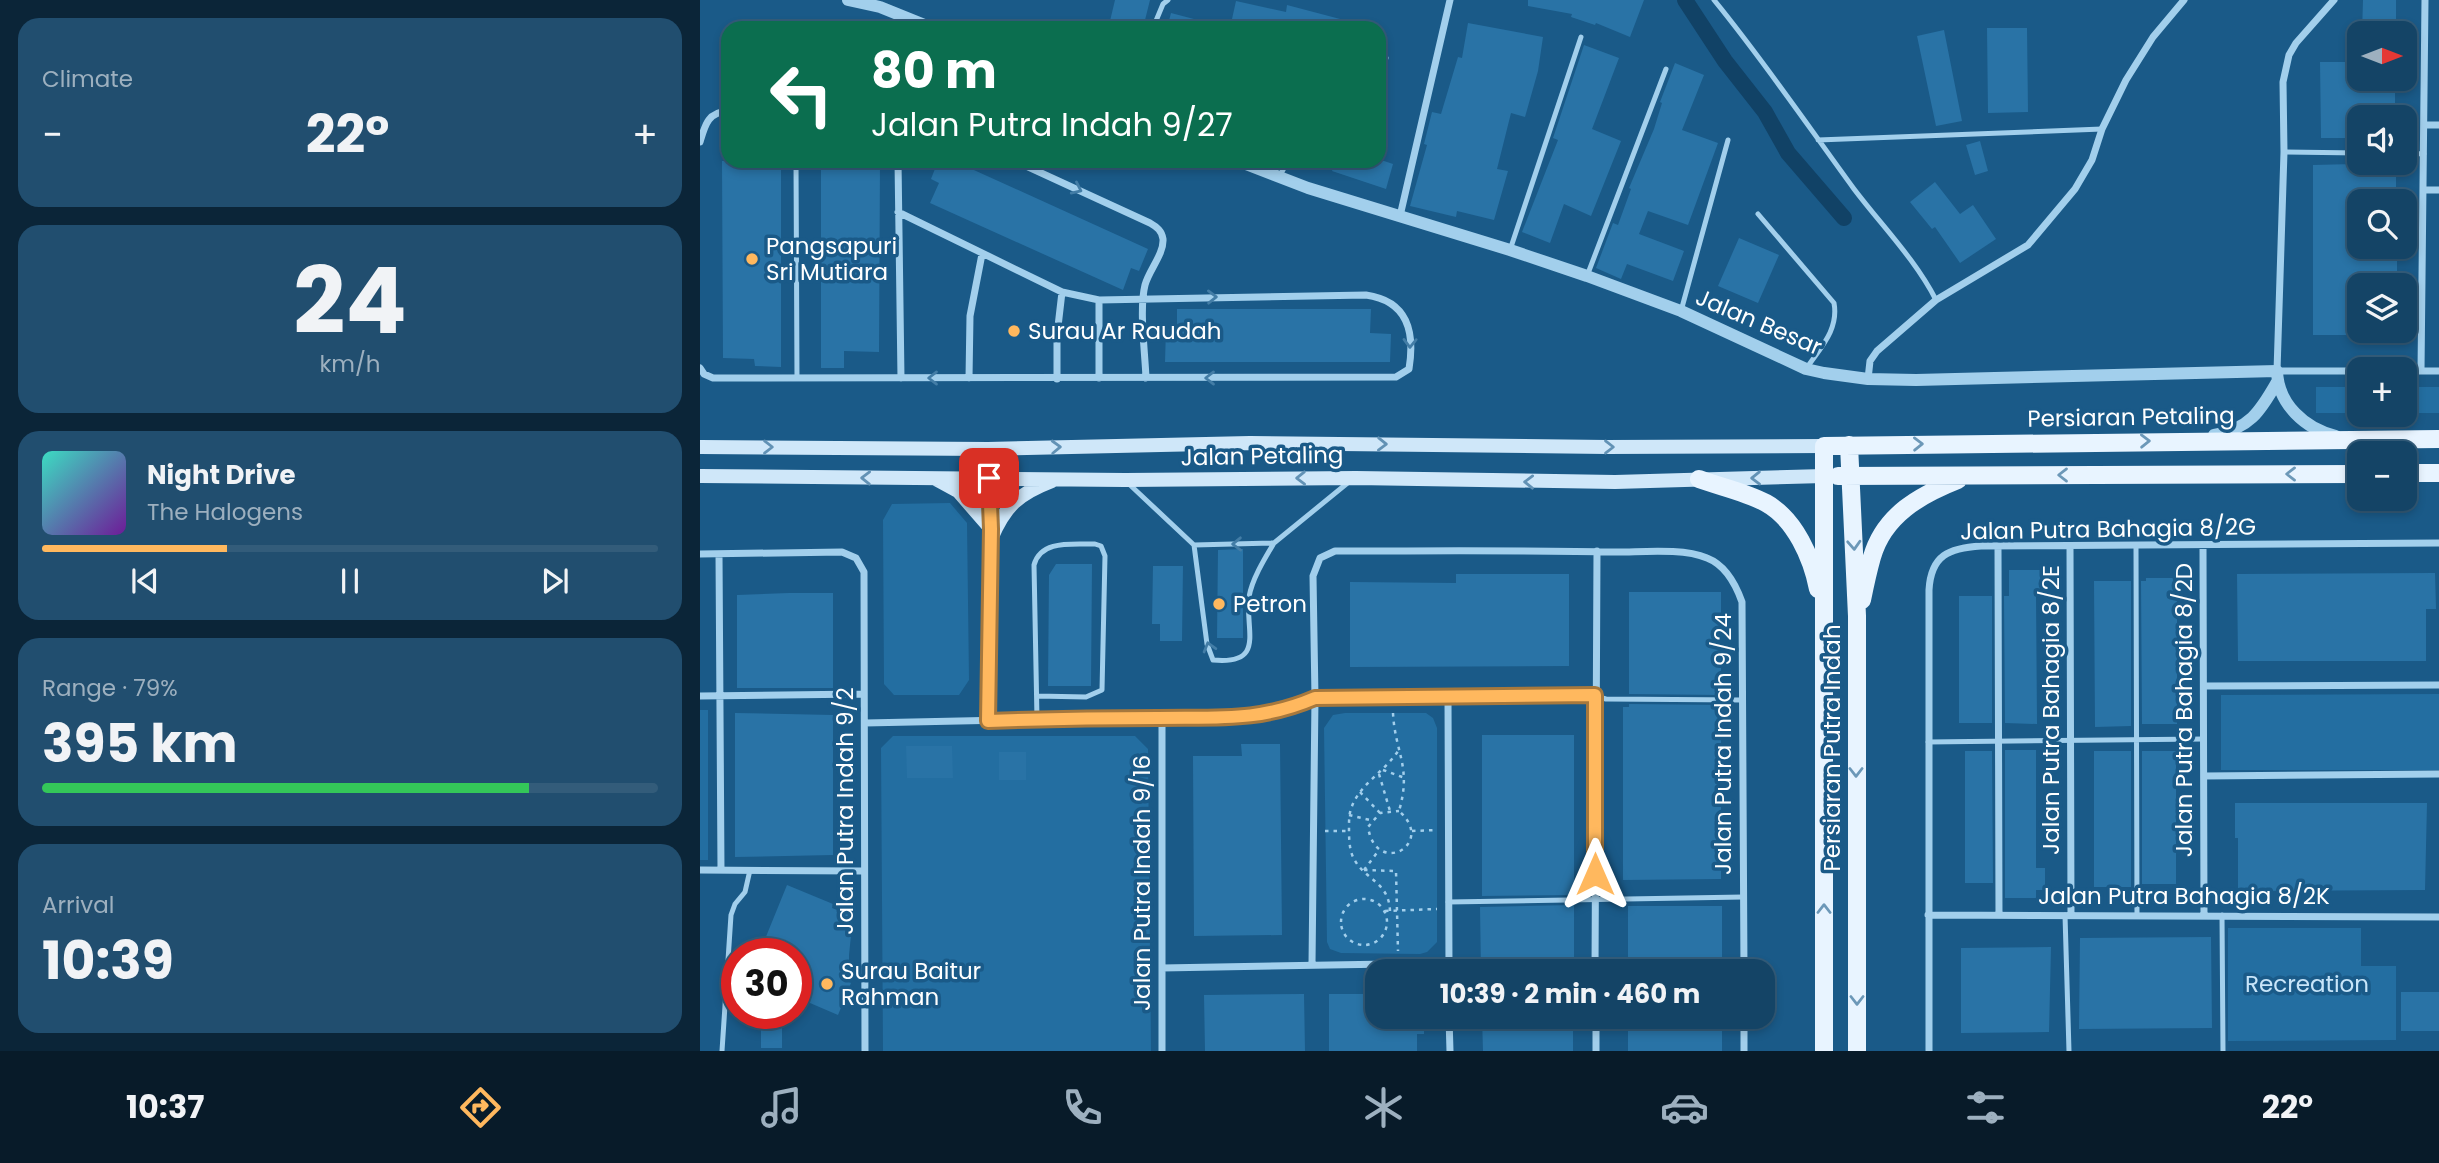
<!DOCTYPE html>
<meta charset="utf-8">
<style>
body{margin:0;font-family:Poppins,sans-serif;background:#214e6f;color:#f1f3f6;height:100vh;display:flex;flex-direction:column;font-size:26px;white-space:nowrap}
*{box-sizing:border-box;margin:0}
p{font-size:23px;color:#9db0bf}
.icon{flex:none;width:38px;height:38px;fill:none;stroke:currentColor;stroke-width:2;stroke-linecap:round;stroke-linejoin:round}
.map{position:relative;flex:1;overflow:hidden}
.drawer{display:flex;flex-direction:column;gap:18px;padding:18px;background:#0b2538;width:700px}
.drawer>*{flex:none}
.banner{position:absolute;left:21px;top:21px;width:665px;height:147px;border-radius:21px;box-shadow:0 4px 10px #0003,0 0 0 2px #335c7a;background:#0b6e4f;color:#fff;overflow:hidden}
.needle{width:46px;rotate:90deg}
.controls{position:absolute;left:1647px;top:21px;display:grid;gap:14px}
.controls a{display:grid;place-items:center;width:70px;height:70px;border-radius:14px;background:#144466;box-shadow:0 4px 10px #0003,0 0 0 2px #335c7a;font-size:35px}
.speed{position:absolute;left:21px;top:938px;display:flex;gap:14px;font-size:35px;font-weight:700;text-align:center}
.speed>*{display:grid;place-content:center;width:91px;height:91px;border-radius:50%;background:#144466;box-shadow:0 4px 10px #0003,0 0 0 2px #335c7a;line-height:1}
.speed .limit{border:10px solid #d22;background:#fff;color:#111}
.pin{position:absolute;display:grid;place-items:center;width:60px;height:60px;color:#fff;margin:-30px;border-radius:14px;box-shadow:0 4px 10px #0006}
.me{position:absolute;width:77px;margin:-38px;rotate:0deg;stroke-linejoin:round;filter:drop-shadow(0 0 5px #0008)}
.turn{display:flex;align-items:center;gap:24px;height:147px;padding:0 35px;font-size:32px}
.turn .icon{width:91px;height:91px;stroke-width:2.5}
.turn b{display:block;font-size:49px;line-height:60px}
.big{font-size:52px;font-weight:700;line-height:1.1}
.drawer .card{flex:1;display:flex;flex-direction:column;justify-content:center;gap:10px;min-width:0;padding:0 24px;border-radius:21px;background:#214e6f}
.drawer .dial{align-items:center;gap:0}
.dial b{font-size:91px;line-height:1}
.song{display:flex;align-items:center;gap:21px}
.cover{width:84px;height:84px;border-radius:10px;background:linear-gradient(135deg,hsl(170 70% 55%),hsl(280 70% 35%))}
.played{height:7px;border-radius:4px;background:linear-gradient(90deg,#ffb85e 30%,#335c7a 30%)}
.keys{display:flex;justify-content:space-around;direction:ltr}
.heat{display:flex;justify-content:space-between;align-items:center;font-size:38px;direction:ltr}
.charge{height:10px;border-radius:5px;background:linear-gradient(90deg,#34c759 79%,#335c7a 0)}
.trip{position:absolute;left:665px;top:959px;width:410px;height:70px;border-radius:21px;background:#144466;box-shadow:0 4px 10px #0003,0 0 0 2px #335c7a;font-weight:700;line-height:70px;text-align:center}
.tab-bar{display:flex;height:112px;justify-content:space-around;align-items:center;background:#081b29;color:#9db0bf}
.tab-bar .icon{width:49px;height:49px}
.tab-bar .selected{color:#ffb85e}
.tab-bar b{font-size:32px;color:#f1f3f6}
main{display:flex;flex:1;min-height:0}
.map>svg:first-child{display:block}
</style>
<main>
<section class="drawer">
<div class="card"><p>Climate</p>
<div class="heat"><a>−</a><b class="big">22°</b><a>+</a></div>
</div>
<div class="card dial"><b>24</b><p>km/h</p></div>
<div class="card">
<div class="song"><i class="cover"></i><div><b>Night Drive</b><p>The Halogens</p></div></div>
<div class="played"></div>
<div class="keys"><svg class="icon" aria-label="previous" viewBox="0 0 24 24"><path d="M18 5L8 12l10 7zM5 5v14"/></svg><svg class="icon" aria-label="pause" viewBox="0 0 24 24"><path d="M8 5v14M16 5v14"/></svg><svg class="icon" aria-label="next" viewBox="0 0 24 24"><path d="M6 5l10 7-10 7zM19 5v14"/></svg></div>
</div>
<div class="card"><p>Range · 79%</p><b class="big">395 km</b><div class="charge"></div></div>
<div class="card"><p>Arrival</p><b class="big">10:39</b></div>
</section>
<div class="map">
<svg width="1739" height="1051" viewBox="0 0 1739 1051">
<rect width="100%" height="100%" fill="#1a5a88"/>
<!-- green -->
<path fill="#236ea1" d="M1616 387H1659V413H1616Z
M1705 387H1739V413H1705Z
M250 503 267 523 269 680 259 695H194L184 684 183 520 192 504Z
M1739 694V770H1521V695Z
M0 710H8V860H0Z
M645 713H726L733 718 737 728V942L727 952 720 954 641 953 630 949 627 942 624 728 633 715Z
M193 736H435L448 749 451 1051H183L181 748Z
M1528 928H1661V966H1696V1040L1528 1041Z"/>
<g fill="none" stroke-linecap="round" stroke-linejoin="round">
<!-- canal -->
<path stroke="#114266" stroke-width="16" d="M985 0 1025 61 1065 112 1088 153 1144 218"/>
</g>
<!-- building -->
<path fill="#2973a6" d="M415 0H450L443 28 410 21Z
M828 0H944L930 37 896 23 895 25 871 17 872 14 828 6Z
M1663 0H1696V33H1662Z
M536 1 586 12 587 5 659 24 658 28H530Z
M471 13 513 24V28H467Z
M768 23 843 37 838 71 825 117 811 113 797 169 808 171 794 220 757 211 756 217 710 206 727 145 724 144 732 112 741 114 758 57 762 58Z
M1287 28H1327L1328 112 1288 113Z
M1244 30 1262 121 1236 126 1217 36Z
M884 45 919 58 892 129 921 141 891 216 864 204 850 243 822 232 858 140 853 138Z
M1620 62H1647L1648 79H1695V117H1648V138H1621Z
M975 63 1004 75 982 130 1018 143 988 225 948 211 939 234 984 251 973 281 927 264 921 279 896 268 913 223 918 225 931 189 929 188 954 129 962 103 960 102Z
M1280 141 1288 171 1275 175 1266 145Z
M22 161H81V367L55 366 54 359 23 358Z
M121 161H180L179 352 144 351V368H121Z
M238 161H254L448 249 439 271 431 268 423 290 230 203 239 183 231 179Z
M635 161H684L693 164 686 189 632 171Z
M1696 163V201H1650V247H1697V285H1651V335H1613V165Z
M1235 182 1260 214 1273 205 1296 239 1260 263 1235 227 1232 229 1210 202Z
M1039 238 1079 255 1058 303 1018 286Z
M477 309H671L670 333 691 334 690 362H465L466 329 477 328Z
M543 549V638H517L518 550Z
M356 564H392L391 686H348L349 575Z
M453 566H483L482 641H460V624H452Z
M1309 570H1342V595H1336L1337 724 1305 723 1304 596H1309Z
M1735 573 1736 609H1726V661H1538L1537 574Z
M756 574H869V666L650 667V582L756 583Z
M1446 578H1477V724H1442L1441 581H1446Z
M1394 581H1431V726L1395 727Z
M929 592H1021V695L929 694Z
M89 593H133V688H37V595Z
M1259 596H1292V723H1259Z
M929 704 1021 705V879L923 880V707H929Z
M35 713 133 715V855L35 857Z
M782 735H874V895L782 896Z
M541 744H580L582 935 494 936 493 756H542Z
M206 746H252L253 778H207Z
M1305 750H1336V868H1345V890H1336V898H1305Z
M1265 751H1292L1293 883H1265Z
M1394 751H1431V887H1394Z
M1442 751H1476V884H1442Z
M299 752H326V780H299Z
M1535 803H1727L1725 890 1538 891V838H1535Z
M87 885 133 904 132 908 153 916 149 955V982L151 983 138 1015 96 997V954H59Z
M874 905V971H781L780 907Z
M928 906H1022V971H928Z
M1511 937 1512 1028 1379 1029 1380 938Z
M1351 947 1349 1032 1261 1033V948Z
M1701 992H1739V1031H1701Z
M604 994 605 1051H505L504 995Z
M629 994H677V1017H724V1034H717V1051H629Z
M68 1013H82V1048H61V1027H68Z
M782 1017H873V1051H783Z
M928 1017H1022V1051H928Z"/>
<g fill="none" stroke-linecap="round" stroke-linejoin="round">
<!-- path -->
<path stroke="#a2cfec" stroke-width="2.5" stroke-dasharray="3.5 5" stroke-linecap="butt" d="M693 713C695 753 712 767 699 811 737 844 676 878 668 827L680 813 699 811
M683 770 705 778
M679 774 690 811
M660 792 680 813
M649 815 670 820
M625 831H649
M712 831 737 830
M664 870 696 871 698 951
M664 870 679 850
M641 922a23 23 0 1 1 46 0a23 23 0 1 1-46 0Z
M685 911 737 909
M690 911C689 882 665 880 654 859 649 850 649 838 649 827 649 820 649 813 652 806 661 783 687 770 700 748"/>
<!-- service -->
<path stroke="#a2cfec" stroke-width="5" d="M1014 0C1064 61 1108 126 1154 189 1182 226 1215 259 1236 300
M453 28 463 4 468 0
M679 76 686 58
M1118 140 1402 129
M1584 152 1659 153
M1704 153 1724 154
M96 161 97 378
M579 177 588 161
M1058 214 1134 303C1139 330 1120 348 1106 369
M810 250 881 37
M887 276 966 69
M981 311 1028 140
M429 484 494 545 574 543 650 481
M494 545 507 644 513 660C566 665 545 631 549 597 552 579 565 558 574 543
M1436 547 1437 915
M895 696 906 699 1042 700
M337 719 334 565C341 539 374 545 395 544L401 546 405 556 402 690 386 697 337 696
M1228 742 1504 739
M748 902 1043 897
M1365 915 1369 1051
M1522 915 1523 1051
M22 1051 31 915 35 904 45 892 50 870"/>
<!-- minor -->
<path stroke="#a2cfec" stroke-width="7" d="M1634 0 1596 43 1589 55 1583 82 1584 152 1577 371H1659
M1725 125H1739
M0 142C5 125 8 112 28 111
M198 161 201 378
M315 161 450 223C457 227 462 231 463 239 464 254 449 270 445 285 439 309 445 352 446 378
M1724 190H1739
M700 216 750 0
M399 300V378
M0 368 4 374 13 378 696 377 709 369C715 332 708 301 666 295L399 300 362 292 198 212
M1704 371H1739
M1721 371 1725 0
M269 378 270 316 282 254
M357 379V335L362 292
M1168 379 1170 361 1177 351 1236 300 1328 245 1375 189 1392 160 1402 129 1426 80 1453 37 1484 0
M288 449 291 527
M1298 546 1299 915
M1503 546 1504 915
M1370 547 1371 915
M0 554 142 552 156 558 164 572 165 1051
M19 554 21 870
M1504 686 1739 685
M0 696 164 694
M748 698 749 971
M462 718V1051
M288 721 291 539
M165 723C245 721 325 719 405 718 476 717 549 727 615 698L895 695
M1504 776 1739 774
M0 870 163 871
M1228 915 1739 917
M612 964 615 698 613 576 620 558 635 551C729 551 823 550 917 552 943 552 983 548 1007 558 1025 565 1036 585 1042 602L1044 971
M462 968 749 963
M895 971 897 551
M749 1017 750 1051
M896 1017V1051
M1044 1017V1051
M1229 1051V590C1231 555 1249 548 1281 546L1739 543"/>
<!-- tertiary -->
<path stroke="#a2cfec" stroke-width="12" d="M148 0 180 7 232 28
M538 161 608 188 810 250 887 276 981 311 1106 369 1124 373 1168 379 1216 380 1577 371C1578 404 1605 429 1636 436
M1514 435C1549 429 1560 412 1577 382"/>
<!-- secondary -->
<path stroke="#cfe7f9" stroke-width="14" d="M0 447 288 449 550 443 907 447 1124 446
M0 476 425 480 656 478 915 482 1124 476
M236 479 258 491 291 529
M291 539C305 506 318 494 352 481"/>
<!-- primary -->
<path stroke="#e8f4ff" stroke-width="18" d="M1149 445 1157 616V1051
M1704 473H1739
M1138 476 1659 474
M999 479C1021 487 1046 492 1066 503 1095 519 1112 558 1118 589
M1162 600C1165 585 1168 571 1172 557 1184 515 1220 495 1258 480
M1124 1051V446L1739 439"/>
</g>
<!-- one-way arrows -->
<defs><path id="oneway-chevron" d="M-2-3.5L2.5 0L-2 3.5" fill="none" stroke-width="1.6" stroke-linecap="round" stroke-linejoin="round" transform="scale(1.75)"/></defs>
<g stroke="#437da6">
<use href="#oneway-chevron" transform="translate(377 189) rotate(25)"/>
<use href="#oneway-chevron" transform="translate(512 297) rotate(-1)"/>
<use href="#oneway-chevron" transform="translate(710 343) rotate(91)"/>
<use href="#oneway-chevron" transform="translate(233 378) rotate(180)"/>
<use href="#oneway-chevron" transform="translate(510 378) rotate(180)"/>
<use href="#oneway-chevron" transform="translate(537 544) rotate(179)"/>
<use href="#oneway-chevron" transform="translate(509 647) rotate(-106)"/>
</g>
<g stroke="#6c98b8">
<use href="#oneway-chevron" transform="translate(1445 441) rotate(-1)"/>
<use href="#oneway-chevron" transform="translate(1218 444) rotate(-1)"/>
<use href="#oneway-chevron" transform="translate(1591 474) rotate(180)"/>
<use href="#oneway-chevron" transform="translate(1363 475) rotate(180)"/>
<use href="#oneway-chevron" transform="translate(1154 545) rotate(87)"/>
<use href="#oneway-chevron" transform="translate(1156 772) rotate(90)"/>
<use href="#oneway-chevron" transform="translate(1124 909) rotate(-90)"/>
<use href="#oneway-chevron" transform="translate(1157 1000) rotate(90)"/>
</g>
<g stroke="#6292b5">
<use href="#oneway-chevron" transform="translate(682 444) rotate(1)"/>
<use href="#oneway-chevron" transform="translate(68 447)"/>
<use href="#oneway-chevron" transform="translate(356 447) rotate(-2)"/>
<use href="#oneway-chevron" transform="translate(909 447)"/>
<use href="#oneway-chevron" transform="translate(166 478) rotate(-179)"/>
<use href="#oneway-chevron" transform="translate(601 478) rotate(179)"/>
<use href="#oneway-chevron" transform="translate(1056 478) rotate(179)"/>
<use href="#oneway-chevron" transform="translate(829 482) rotate(-179)"/>
</g>
<g fill="none" stroke-linecap="round" stroke-linejoin="round">
<!-- route casing -->
<g stroke="#a6783d" stroke-width="18">
<path id="route" d="M289 478 291 529 288 721C344 719 401 718 458 718 517 717 559 722 615 698L895 695V874"/>
</g>
<!-- route -->
<use href="#route" stroke="#ffb85e" stroke-width="12"/>
</g>
<!-- markers -->
<g fill="#ffb85e" stroke="#1a5a88" stroke-width="2.5">
<circle cx="52" cy="259" r="7"/>
<circle cx="314" cy="331" r="7"/>
<circle cx="519" cy="604" r="7"/>
<circle cx="127" cy="984" r="7"/>
</g>
<g text-anchor="middle" dominant-baseline="central" stroke-width="7" stroke-linejoin="round" paint-order="stroke">
<!-- poi labels -->
<g font-size="23" fill="#fff" stroke="#1a5a88" text-anchor="start">
<text x="66" y="246">Pangsapuri<tspan x="66" dy="26">Sri Mutiara</tspan></text>
<text x="328" y="331">Surau Ar Raudah</text>
<text x="533" y="604">Petron</text>
<text x="141" y="971">Surau Baitur<tspan x="141" dy="26">Rahman</tspan></text>
</g>
<!-- street labels -->
<g font-size="23" fill="#fff" stroke="#1a5a88">
<text transform="translate(1059 322) rotate(23)">Jalan Besar</text>
<text transform="translate(1431 417) rotate(-1)">Persiaran Petaling</text>
<text transform="translate(562 456) rotate(-1)">Jalan Petaling</text>
<text transform="translate(1408 529) rotate(-1)">Jalan Putra Bahagia 8/2G</text>
<text transform="translate(1351 710) rotate(-90)">Jalan Putra Bahagia 8/2E</text>
<text transform="translate(1484 710) rotate(-90)">Jalan Putra Bahagia 8/2D</text>
<text transform="translate(1023 744) rotate(-90)">Jalan Putra Indah 9/24</text>
<text transform="translate(1132 748) rotate(-90)">Persiaran Putra Indah</text>
<text transform="translate(145 811) rotate(-90)">Jalan Putra Indah 9/2</text>
<text transform="translate(442 883) rotate(-90)">Jalan Putra Indah 9/16</text>
<text x="1484" y="896">Jalan Putra Bahagia 8/2K</text>
</g>
<!-- park labels -->
<g font-size="23" fill="#c8e5f9" stroke="#1a5a88">
<text x="1607" y="984">Recreation</text>
</g>
</g>
</svg>
<div class="controls">
<a><svg class="needle" viewBox="-14 -14 28 28"><path d="M0-13l5 13h-10z" fill="#e53935"/><path d="M0 13l5-13h-10z" fill="#9db0bf"/></svg></a>
<a><svg class="icon" aria-label="sound" viewBox="0 0 24 24"><path d="M4 9h4l5-4v14l-5-4H4zM17 9q2 3 0 6"/></svg></a>
<a><svg class="icon" aria-label="search" viewBox="0 0 24 24"><circle cx="10" cy="10" r="6"/><path d="M15 15l6 6"/></svg></a>
<a><svg class="icon" aria-label="layers" viewBox="0 0 24 24"><path d="M12 4l9 5-9 5-9-5zM3 14l9 5 9-5"/></svg></a>
<a>+</a>
<a>−</a>
</div>
<div class="speed"><div class="limit">30</div></div>
<div class="pin" style="left:289px;top:478px;background:#d93025"><svg class="icon" aria-label="arrive" viewBox="0 0 24 24"><path d="M6 21V4h12l-3 4 3 4H6"/></svg></div>
<svg class="me" style="left:895px;top:874px" viewBox="-20 -20 40 40"><path d="M0-17L14 15 0 8-14 15z" fill="#ffb85e" stroke="#fff" stroke-width="4"/></svg>
<div class="trip">10:39 · 2 min · 460 m</div>
<div class="banner">
<div class="turn"><svg class="icon" aria-label="left" viewBox="0 0 24 24"><path d="M17 20v-9H6M10 6l-5 5 5 5"/></svg><div><b>80 m</b>Jalan Putra Indah 9/27</div></div>
</div>
</div>
</main>
<nav class="tab-bar">
<b>10:37</b>
<svg class="icon selected" aria-label="directions" viewBox="0 0 24 24"><path d="M12 3l9 9-9 9-9-9zM9 14v-3h6M13 9l2 2-2 2"/></svg>
<svg class="icon" aria-label="music" viewBox="0 0 24 24"><path d="M9 18V5l10-2v13"/><circle cx="6" cy="18" r="3"/><circle cx="16" cy="16" r="3"/></svg>
<svg class="icon" aria-label="phone" viewBox="0 0 24 24"><path d="M5 4h4l2 5-3 2q2 4 5 5l2-3 5 2v4C11 20 4 13 5 4z"/></svg>
<svg class="icon" aria-label="climate" viewBox="0 0 24 24"><path d="M12 3v18M4 7l16 10M4 17L20 7"/></svg>
<svg class="icon" aria-label="car" viewBox="0 0 24 24"><path d="M5 17H2v-5l4-1 3-4h7l3 4 3 1v5h-3M9 17h6M6 11h13"/><circle cx="7" cy="17" r="2"/><circle cx="17" cy="17" r="2"/></svg>
<svg class="icon" aria-label="filters" viewBox="0 0 24 24"><path d="M4 7h16M4 17h16"/><circle cx="9" cy="7" r="2"/><circle cx="15" cy="17" r="2"/></svg>
<b>22°</b>
</nav>
